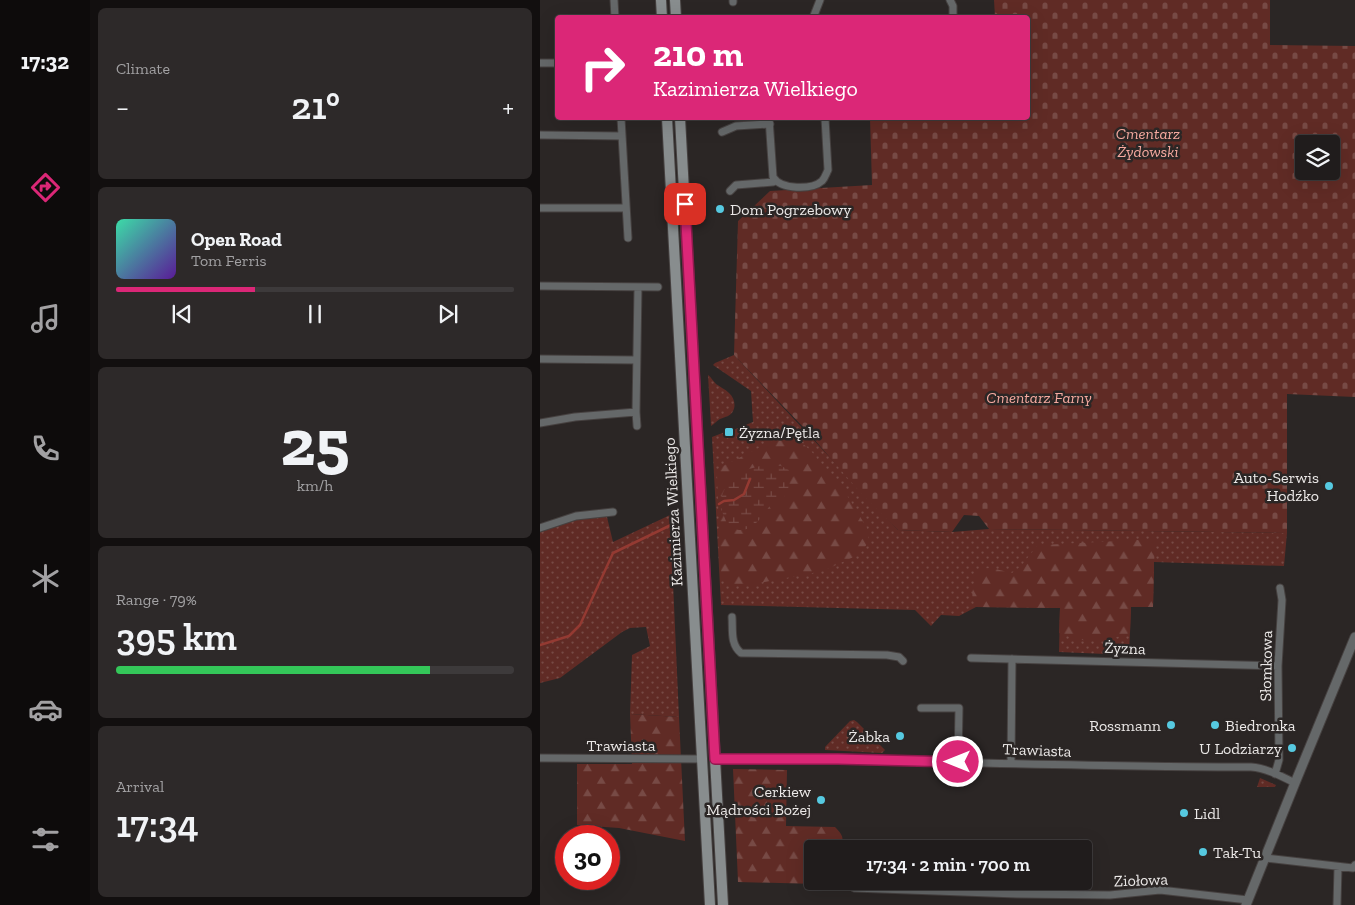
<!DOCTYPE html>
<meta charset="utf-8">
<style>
body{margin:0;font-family:"Zilla Slab",serif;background:#2d2929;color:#f1f3f6;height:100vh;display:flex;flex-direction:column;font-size:19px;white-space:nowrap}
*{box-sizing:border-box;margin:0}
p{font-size:16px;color:#a2a1a3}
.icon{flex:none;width:28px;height:28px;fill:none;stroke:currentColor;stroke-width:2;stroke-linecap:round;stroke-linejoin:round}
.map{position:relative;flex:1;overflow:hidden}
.panel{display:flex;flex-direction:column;gap:8px;padding:8px;background:#120f0f;width:450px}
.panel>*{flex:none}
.guide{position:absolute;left:15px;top:15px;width:475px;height:105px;border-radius:5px;box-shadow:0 5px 20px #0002,0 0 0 1px #3d3a3b;background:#db2777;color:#fff;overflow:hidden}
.tools{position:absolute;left:755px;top:135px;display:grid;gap:10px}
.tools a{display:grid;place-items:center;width:45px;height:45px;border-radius:5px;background:#201c1c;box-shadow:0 5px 20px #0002,0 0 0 1px #3d3a3b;font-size:25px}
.speed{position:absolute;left:15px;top:825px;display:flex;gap:10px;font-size:25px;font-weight:700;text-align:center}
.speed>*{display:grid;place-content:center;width:65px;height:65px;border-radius:50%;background:#201c1c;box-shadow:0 5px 20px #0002,0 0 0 1px #3d3a3b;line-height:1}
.speed .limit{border:8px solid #d22;background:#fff;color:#111}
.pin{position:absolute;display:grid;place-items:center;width:42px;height:42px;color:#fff;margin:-21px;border-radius:10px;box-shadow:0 2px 8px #0006}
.me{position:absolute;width:55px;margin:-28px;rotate:270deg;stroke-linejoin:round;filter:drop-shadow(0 0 4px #0008)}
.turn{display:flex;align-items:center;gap:18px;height:105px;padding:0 15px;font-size:22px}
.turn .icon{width:65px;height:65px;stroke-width:2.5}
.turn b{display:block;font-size:35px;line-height:42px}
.big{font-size:38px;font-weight:600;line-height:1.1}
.panel .widget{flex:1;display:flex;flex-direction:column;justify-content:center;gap:8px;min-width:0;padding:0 18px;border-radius:8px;background:#2d2929}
.panel .dial{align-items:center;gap:0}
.dial b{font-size:65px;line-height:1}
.song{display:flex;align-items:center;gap:15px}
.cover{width:60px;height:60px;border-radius:8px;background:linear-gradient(135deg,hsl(160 70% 55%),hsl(270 70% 35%))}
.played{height:5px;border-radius:2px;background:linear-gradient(90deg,#db2777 35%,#3d3a3b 35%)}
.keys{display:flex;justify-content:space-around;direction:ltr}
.heat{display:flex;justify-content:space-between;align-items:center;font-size:28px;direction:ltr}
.charge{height:8px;border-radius:4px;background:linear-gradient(90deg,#34c759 79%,#3d3a3b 0)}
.trip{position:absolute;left:264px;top:840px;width:288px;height:50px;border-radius:5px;background:#201c1c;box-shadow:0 5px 20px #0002,0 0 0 1px #3d3a3b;font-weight:600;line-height:50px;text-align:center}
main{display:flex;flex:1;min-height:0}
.tab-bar{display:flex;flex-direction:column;width:90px;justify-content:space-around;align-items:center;background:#0d0b0b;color:#a2a1a3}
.tab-bar .icon{width:35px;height:35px}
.tab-bar .selected{color:#db2777}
.tab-bar b{font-size:22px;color:#f1f3f6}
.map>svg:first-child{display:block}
</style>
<main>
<nav class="tab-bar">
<b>17:32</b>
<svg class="icon selected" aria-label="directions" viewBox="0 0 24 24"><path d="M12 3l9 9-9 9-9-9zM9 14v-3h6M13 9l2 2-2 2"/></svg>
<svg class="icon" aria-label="music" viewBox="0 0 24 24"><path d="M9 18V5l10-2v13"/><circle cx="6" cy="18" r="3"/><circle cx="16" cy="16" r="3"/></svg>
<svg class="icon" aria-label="phone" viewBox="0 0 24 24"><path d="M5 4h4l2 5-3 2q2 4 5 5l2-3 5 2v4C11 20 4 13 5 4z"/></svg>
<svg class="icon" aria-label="climate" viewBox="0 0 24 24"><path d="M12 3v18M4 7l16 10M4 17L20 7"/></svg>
<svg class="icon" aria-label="car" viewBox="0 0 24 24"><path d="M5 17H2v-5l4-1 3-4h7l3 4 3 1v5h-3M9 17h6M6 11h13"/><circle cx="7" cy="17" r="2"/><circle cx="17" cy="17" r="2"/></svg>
<svg class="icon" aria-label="filters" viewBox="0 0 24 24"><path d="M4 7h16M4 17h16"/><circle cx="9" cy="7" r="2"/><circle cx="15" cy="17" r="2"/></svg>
</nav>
<section class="panel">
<div class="widget"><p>Climate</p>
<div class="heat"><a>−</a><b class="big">21°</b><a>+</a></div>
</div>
<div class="widget">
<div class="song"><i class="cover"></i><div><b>Open Road</b><p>Tom Ferris</p></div></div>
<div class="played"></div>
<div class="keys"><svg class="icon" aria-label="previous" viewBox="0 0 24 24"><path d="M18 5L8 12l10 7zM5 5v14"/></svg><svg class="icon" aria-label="pause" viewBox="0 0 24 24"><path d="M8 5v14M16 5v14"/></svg><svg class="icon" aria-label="next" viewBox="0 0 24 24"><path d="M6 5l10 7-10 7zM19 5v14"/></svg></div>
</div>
<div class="widget dial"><b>25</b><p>km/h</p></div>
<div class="widget"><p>Range · 79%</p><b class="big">395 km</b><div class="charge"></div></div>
<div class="widget"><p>Arrival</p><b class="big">17:34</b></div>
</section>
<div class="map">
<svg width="815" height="905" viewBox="0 0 815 905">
<defs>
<pattern id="grass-dots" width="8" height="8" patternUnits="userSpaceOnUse" patternTransform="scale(1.25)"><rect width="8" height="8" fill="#602b25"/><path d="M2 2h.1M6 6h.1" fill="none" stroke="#774a45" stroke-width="1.8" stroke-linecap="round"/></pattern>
<pattern id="forest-firs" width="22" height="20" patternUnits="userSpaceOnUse" patternTransform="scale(1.25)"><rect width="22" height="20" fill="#602b25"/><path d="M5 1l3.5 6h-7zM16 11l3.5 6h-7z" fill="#774a45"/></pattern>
<pattern id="wetland-marsh" width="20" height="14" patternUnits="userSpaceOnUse" patternTransform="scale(1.25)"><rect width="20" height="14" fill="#602b25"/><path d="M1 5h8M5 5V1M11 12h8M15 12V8" fill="none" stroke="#774a45"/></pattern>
<pattern id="cemetery-stones" width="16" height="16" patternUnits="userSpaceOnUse" patternTransform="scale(1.25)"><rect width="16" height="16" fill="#602b25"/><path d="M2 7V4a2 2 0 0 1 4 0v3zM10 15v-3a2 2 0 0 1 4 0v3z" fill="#774a45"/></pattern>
</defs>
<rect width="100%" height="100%" fill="#2b2625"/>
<!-- grass -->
<path fill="url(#grass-dots)" d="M194 355 358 530 412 532 449 529 747 533 744 566 614 562 613 607H591L589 655 519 652 520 608 436 607 419 616 401 615 391 626 375 610 181 605 172 437 185 432 186 434 193 431V430L213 422 211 391 173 365 175 363Z
M168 375C171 377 173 381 176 384 180 387 185 389 189 393 196 399 197 411 188 416 185 417 183 418 180 419 176 421 175 424 171 426Z
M66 513 73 542 130 515 139 717 90 714 92 655 110 646 106 627 90 628 82 632 20 678 0 683V528L36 516Z
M314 720 317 722 345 750 342 753 285 750V747L310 721Z
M720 778 736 785 735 787H717Z"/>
<!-- forest -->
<path fill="url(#forest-firs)" d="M250 432 271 451 305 492 327 528 329 541 320 554 283 571 214 584 193 586 187 583 181 574 177 475 179 468Z
M616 539 614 562 613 607H591L590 633C574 638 558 643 542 640 534 639 526 635 519 633L520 608 436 607C431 598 432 594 434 584 437 560 455 570 472 573L481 566 497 546 502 545Z
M90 714 139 717 145 841 79 828 37 825V764H92Z
M193 769 247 770 246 826 295 827C303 835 305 839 299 849H272V881H276L277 884 198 882Z"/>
<!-- wetland -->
<path fill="url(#wetland-marsh)" d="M225 465 241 466 249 470C252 479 248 496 239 502 235 504 232 504 229 507 222 516 213 531 199 530 196 530 192 527 188 526L179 504C188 475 198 471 225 465Z"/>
<!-- cemetery -->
<path fill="url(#cemetery-stones)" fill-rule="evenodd" d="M454 0H730V45L815 46V397L747 394V533L449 529 439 516 424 515 412 532 358 530 319 491 266 430 194 355 198 221 230 191 332 185 330 118H488V18L455 17ZM764 144H791V171H764Z"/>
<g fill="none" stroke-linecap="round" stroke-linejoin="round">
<!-- stream -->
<path stroke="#943a32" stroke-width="2.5" d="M179 504 184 501 194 500 204 494 210 479
M0 645 29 636 40 625 73 553 131 525"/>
<!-- minor casing -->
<g stroke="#464140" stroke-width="9">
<path id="minor" d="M74 0 75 18
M193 0V2
M410 0 413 6V18
M273 18 280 0
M0 63H18
M81 118 88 238
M229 118 233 177C241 190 272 190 282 181 285 178 286 174 288 170L285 118
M182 132 196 126 230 124
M0 135 82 136
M190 191 196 185 233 182 235 181
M0 208H86
M0 286 118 287
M0 359 96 360
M96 412 97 426
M0 423 35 417 96 412 98 287
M0 528 36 516 73 512
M192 617C193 630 190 644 201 653L347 655 359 657 363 661
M431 658 738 666
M381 708H419L418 762
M0 758 162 759
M175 759C353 759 532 767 711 767 726 768 741 776 755 783
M471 763 472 659
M735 774 739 760 738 666 742 600 740 588
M725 858 813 868 815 865
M314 888 477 894 570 895 620 890 708 900
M797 905 798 867"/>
</g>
<!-- tertiary casing -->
<g stroke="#464140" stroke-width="11">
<path id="tertiary" d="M706 905 755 783 815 637"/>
</g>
<!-- secondary casing -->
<g stroke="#464140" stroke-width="12">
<path id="secondary" d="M121 0 122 18
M135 0 136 18
M127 118 170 905
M140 118 183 905"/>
</g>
<!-- minor -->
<use href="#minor" stroke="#656869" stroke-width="7"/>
<!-- tertiary -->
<use href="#tertiary" stroke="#656869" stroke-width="9"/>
<!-- secondary -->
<use href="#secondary" stroke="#888d8e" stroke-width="10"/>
</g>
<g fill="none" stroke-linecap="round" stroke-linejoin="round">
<!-- route casing -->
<g stroke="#8e194d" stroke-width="12">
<path id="route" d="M145 204 175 759H298L418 762"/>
</g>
<!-- route -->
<use href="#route" stroke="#db2777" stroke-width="9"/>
</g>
<!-- markers -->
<g fill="#56c9e0" stroke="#2b2625" stroke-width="2">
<circle cx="180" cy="209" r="5"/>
<rect x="184" y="427" width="10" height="10" rx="2.5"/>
<circle cx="789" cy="486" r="5"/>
<circle cx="631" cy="725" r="5"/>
<circle cx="675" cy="725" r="5"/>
<circle cx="360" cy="736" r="5"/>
<circle cx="752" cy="748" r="5"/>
<circle cx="281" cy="800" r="5"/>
<circle cx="644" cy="813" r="5"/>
<circle cx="663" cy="852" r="5"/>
</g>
<g text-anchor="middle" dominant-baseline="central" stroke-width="5" stroke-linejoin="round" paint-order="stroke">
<!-- park labels -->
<g font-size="16" font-style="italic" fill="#f6aaa0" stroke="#2b2625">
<text x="608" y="133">Cmentarz<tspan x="608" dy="18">Żydowski</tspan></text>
<text x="499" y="397">Cmentarz Farny</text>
</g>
<!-- poi labels -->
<g font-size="16" fill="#ebe8e7" stroke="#2b2625" text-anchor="start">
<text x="190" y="209">Dom Pogrzebowy</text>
<text x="199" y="432">Żyzna/Pętla</text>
<text x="779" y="477" text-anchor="end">Auto-Serwis<tspan x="779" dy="18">Hodźko</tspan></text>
<text x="621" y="725" text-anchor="end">Rossmann</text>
<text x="685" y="725">Biedronka</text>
<text x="350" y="736" text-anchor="end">Żabka</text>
<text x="742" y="748" text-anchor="end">U Lodziarzy</text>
<text x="271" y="791" text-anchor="end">Cerkiew<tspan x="271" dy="18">Mądrości Bożej</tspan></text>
<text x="654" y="813">Lidl</text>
<text x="673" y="852">Tak-Tu</text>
</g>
<!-- street labels -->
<g font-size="16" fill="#ebe8e7" stroke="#2b2625">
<text transform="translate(133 512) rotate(-93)">Kazimierza Wielkiego</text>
<text transform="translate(585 648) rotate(2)">Żyzna</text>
<text transform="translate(726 666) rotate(-89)">Słomkowa</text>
<text x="81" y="745">Trawiasta</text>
<text transform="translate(497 750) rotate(2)">Trawiasta</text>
<text transform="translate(601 880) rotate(-2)">Ziołowa</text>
</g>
</g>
</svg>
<div class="tools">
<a><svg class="icon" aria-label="layers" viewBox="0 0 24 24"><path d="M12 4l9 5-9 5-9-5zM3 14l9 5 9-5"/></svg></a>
</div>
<div class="speed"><div class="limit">30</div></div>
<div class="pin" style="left:145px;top:204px;background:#d93025"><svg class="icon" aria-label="arrive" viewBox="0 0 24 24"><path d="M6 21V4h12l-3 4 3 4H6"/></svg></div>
<svg class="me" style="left:418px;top:762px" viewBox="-20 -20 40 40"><circle r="17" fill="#db2777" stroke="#fff" stroke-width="3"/><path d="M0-11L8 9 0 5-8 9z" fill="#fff"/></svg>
<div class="trip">17:34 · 2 min · 700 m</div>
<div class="guide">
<div class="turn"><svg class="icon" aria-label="right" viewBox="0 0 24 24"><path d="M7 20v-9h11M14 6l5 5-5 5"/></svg><div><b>210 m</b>Kazimierza Wielkiego</div></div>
</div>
</div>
</main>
